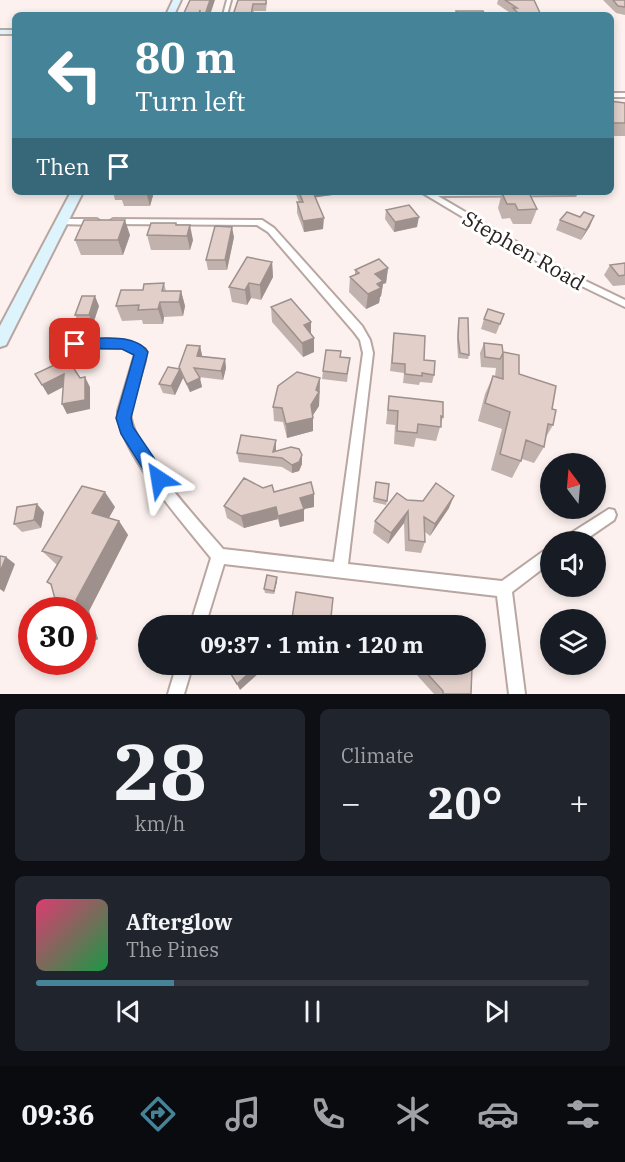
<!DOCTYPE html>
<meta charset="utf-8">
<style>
body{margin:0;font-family:"IBM Plex Serif",serif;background:#20242c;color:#f1f3f6;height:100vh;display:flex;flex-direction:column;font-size:22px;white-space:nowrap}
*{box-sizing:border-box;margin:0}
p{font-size:20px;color:#9ea1a6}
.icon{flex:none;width:33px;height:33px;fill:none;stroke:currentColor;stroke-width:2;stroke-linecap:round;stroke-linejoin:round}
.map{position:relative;height:694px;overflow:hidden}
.details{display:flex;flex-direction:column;gap:15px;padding:15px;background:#0d0f14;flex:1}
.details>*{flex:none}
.hud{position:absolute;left:12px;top:12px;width:602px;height:183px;border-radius:9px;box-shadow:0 3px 9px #0003;background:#458399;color:#fff;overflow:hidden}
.needle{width:39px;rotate:344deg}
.fabs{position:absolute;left:540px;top:453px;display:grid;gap:12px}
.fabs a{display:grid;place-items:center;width:66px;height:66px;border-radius:50%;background:#171b24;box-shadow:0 3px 9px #0003;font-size:30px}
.speed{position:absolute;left:18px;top:597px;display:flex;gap:12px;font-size:30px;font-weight:700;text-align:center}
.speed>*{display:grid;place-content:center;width:78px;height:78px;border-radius:50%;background:#171b24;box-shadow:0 3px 9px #0003;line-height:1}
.speed .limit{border:9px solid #d22;background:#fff;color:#111}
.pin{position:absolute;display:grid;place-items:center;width:51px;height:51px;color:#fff;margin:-26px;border-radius:12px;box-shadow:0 3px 9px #0006}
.me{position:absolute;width:66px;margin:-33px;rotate:327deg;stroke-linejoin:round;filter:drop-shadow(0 0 4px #0008)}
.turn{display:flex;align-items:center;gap:21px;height:126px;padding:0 24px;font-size:27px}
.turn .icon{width:78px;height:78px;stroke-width:2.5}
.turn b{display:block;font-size:42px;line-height:51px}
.then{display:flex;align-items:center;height:57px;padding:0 24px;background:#0003;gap:12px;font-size:22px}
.big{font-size:45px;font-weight:800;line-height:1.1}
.details .card{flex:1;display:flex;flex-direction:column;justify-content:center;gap:9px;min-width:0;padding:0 21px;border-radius:9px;background:#20242c}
.details .dial{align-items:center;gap:0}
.dial b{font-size:78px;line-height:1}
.song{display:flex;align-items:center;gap:18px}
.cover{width:72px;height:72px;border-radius:9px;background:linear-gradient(135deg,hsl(340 70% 55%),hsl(140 70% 35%))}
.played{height:6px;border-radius:3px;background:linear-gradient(90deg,#458399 25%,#363941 25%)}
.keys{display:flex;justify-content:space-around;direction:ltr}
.heat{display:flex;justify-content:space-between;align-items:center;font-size:33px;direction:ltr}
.details .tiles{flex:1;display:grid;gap:15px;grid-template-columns:1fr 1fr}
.card:last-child{grid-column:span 2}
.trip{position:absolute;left:138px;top:615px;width:348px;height:60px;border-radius:30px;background:#171b24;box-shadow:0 3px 9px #0003;font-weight:800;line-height:60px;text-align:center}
.menu{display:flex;height:96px;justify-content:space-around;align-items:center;background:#090b0e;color:#9ea1a6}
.menu .icon{width:42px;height:42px}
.menu .active{color:#458399}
.menu b{font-size:27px;color:#f1f3f6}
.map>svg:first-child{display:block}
</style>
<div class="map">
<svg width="625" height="694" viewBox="0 0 625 694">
<rect width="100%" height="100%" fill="#fcf1ee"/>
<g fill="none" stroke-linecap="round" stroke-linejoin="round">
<!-- street casing -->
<g stroke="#b8a6a1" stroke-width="4">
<path id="street" d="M227 0H231L227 15H223Z
M610 93H625V97H610Z
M421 192H575V195H572L438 196 569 273 625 300V307L563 277Z
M62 219H97L101 222 97 225 59 224V220Z
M113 219 262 220 274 228 362 326 370 340 373 353 348 564 502 581 545 550 550 548V563L512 592 525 694H509L497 596 224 564 205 626H190L211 558C186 526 117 450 118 411L135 354 123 348H75L71 347 70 344 71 341 124 340 145 349 146 352 145 361 130 411C130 447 198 520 223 549L334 562 363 353 360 340 354 332 268 232 257 225 110 224 109 222Z
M609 509 614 510 616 515 614 520 582 542H563L565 537Z
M177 664H193L184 694H168Z"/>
</g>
<!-- secondary casing -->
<g stroke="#b8a6a1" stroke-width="4">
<path id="secondary" d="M173 0H181L174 15H166Z
M0 30H15V34H0Z
M71 192H83L8 341 6 345 0 347V326Z"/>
</g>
<!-- street -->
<use href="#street" fill="#fff" fill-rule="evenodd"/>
<!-- secondary -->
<use href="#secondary" fill="#def4fc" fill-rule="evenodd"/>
</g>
<!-- wall -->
<path fill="#c2b2ae" d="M238 0H267L266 11H254L253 15H233Z
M498 0H534L541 15H512V14L497 4Z
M603 0H625V15L616 13Z
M610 101 625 103V136H610Z
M113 192H154L150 206H124L122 200H115Z
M229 192H263L262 195H229Z
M295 192H340V194L315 197 323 229 304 232 297 213V202H299Z
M502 193 537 209 531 224H513L510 218 502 219 498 208Z
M386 210 417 227 394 232 385 219Z
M580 217 590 226 581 240 556 230 560 220Z
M177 225 193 240 190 250H151L147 235Z
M130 235 123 255H81L75 240Z
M234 237 227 270H208L206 260Z
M272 262 273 277 261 300 251 298 247 305 232 302 229 287Z
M625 263V285L613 286 604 275 610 265Z
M388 268 386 283 383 284 381 296 380 297 379 303 366 309 349 292 350 277 355 275V270Z
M164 283 166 291H181L185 306 183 316 164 317 163 324H143L142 320 122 321 116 306 143 290Z
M99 306 93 324 80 325 75 315Z
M271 307 311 334 314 352 303 357 272 322Z
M504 314 496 334 481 329 484 319Z
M459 318 469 355 468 359 458 358 457 342 458 323Z
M394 333 434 375 432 383 420 382 419 385 403 383 404 373 390 371Z
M484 343 503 353 519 374 552 409 553 425 546 437 544 447 534 463 522 459 512 478 491 470 502 429 478 421 485 394 493 376H495L496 368 481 367 480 353Z
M200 346 202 356 225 359 226 368 223 380 199 377 202 387 190 392 183 378 175 395 163 393 159 384 179 369Z
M340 357 349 366 347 382 322 379 323 371Z
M320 378 319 406 313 415V431L287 438 283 422 274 421 273 407Z
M389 396 443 417 436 441 416 438 414 447 394 444 395 425 386 424Z
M276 440V451L302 455V464L299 471 292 473 282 467 239 462 237 453Z
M376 482 387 501 386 505 373 502Z
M263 488 274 492 314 507 304 509V521L280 527 278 519 244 528 227 518 224 506Z
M407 500 449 508 430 536 425 532V542L421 553 405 551 404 523 388 544 373 533 375 521Z
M115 507 109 518 119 521 128 535 89 611 98 639 82 648V610L47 582 57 565 42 551Z
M44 512 41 528 22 532 14 524Z
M277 577V581L274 594 265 593 264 589Z
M333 598 330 625 323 624V626H259L291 625Z
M294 664H318L317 668Z
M378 664H463L471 694H434L416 674 377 666Z"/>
<!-- shaded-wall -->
<path fill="#9e918d" d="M210 0H215L210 15H205Z
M146 192H154L150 206Z
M311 192H340V194L311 198Z
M594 216 590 226 581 240 586 230Z
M419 217 417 227 394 232 395 222Z
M324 218 323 229 304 232 303 221Z
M125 220 130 235 123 255 118 240Z
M190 225 193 240 190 250 187 236Z
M232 227 234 237 227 270 225 260Z
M272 262 273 277 261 300 260 285Z
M388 268 386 283 383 284 381 296 380 297 379 303 366 309 368 294 375 274Z
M249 283 251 298 247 305 245 290Z
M181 291 185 306 183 316 179 302Z
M95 296 99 306 93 324 89 315Z
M160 302 164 317 163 324 158 309Z
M311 322V337L304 325Z
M314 338V352L303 357 302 343Z
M200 346 202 355 199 364 197 356Z
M225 359 226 368 223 380 221 371Z
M180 369 183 378 175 395 171 386Z
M64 374 69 384 48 395 42 385Z
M85 377 90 387V409L67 414 62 404Z
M200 378 202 387 190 392 187 384Z
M320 378 319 406 311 418H313V431L287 438 286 424 311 405Z
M276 440V449L275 458 273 452Z
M302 455V464L299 471 292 473V465Z
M105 492 115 507 103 528 92 513Z
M314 494V507L304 509V521L280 527 278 516 300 498Z
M454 496 449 508 430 536 435 524Z
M37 504 44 512 41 528 34 520Z
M276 507 278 519 244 528 241 516Z
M408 511 404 523 388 544 391 533Z
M119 521 128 535 89 611 98 639 82 648V610H80L76 600Z
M6 557 15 564 4 592 0 589V572Z
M277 577V581L274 594V591Z
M259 664H269L240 690 237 684Z"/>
<!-- building -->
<path fill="#e2cfca" stroke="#9e918d" stroke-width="1.5" d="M190 0H210L205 15H200V10L199 15H183Z
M238 0H266V4H253L251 15H233Z
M505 0H534L541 15H520L513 8H517Z
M613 0H625V7L618 6Z
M456 11H483L485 15H458Z
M610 101 625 103V123H610Z
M299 192H313L324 218 303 221 297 202H303Z
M502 193H529L537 209 518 210 515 204H507Z
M409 205 419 217 395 222 386 210Z
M567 212 580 217 584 212 594 216 586 230 560 220Z
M84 220H125L118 240H75Z
M151 223H176V225H190L187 236 147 235Z
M215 226 232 227 225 260H206Z
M247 257 272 262 260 285 249 283 245 290 229 287Z
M379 259 388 268 375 274 383 281 377 284 381 288 368 294 350 277 359 273 355 270Z
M625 263V275L619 276 610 265Z
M164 283 162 291H181L179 302H160L158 309 138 310 139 305 116 306 121 290H143L144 284Z
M82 296H95L89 315H75Z
M291 299 311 322 304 325 314 338 302 343 271 307Z
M488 309 504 314 500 324 484 319Z
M459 318H468L469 355 460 353 458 337Z
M394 333 425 336 424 360 435 361 434 375 422 373V376L405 374V364L392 363Z
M484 343 502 345 503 353 500 359 485 357Z
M187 345 200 346 197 356 225 359 221 371 194 368 200 378 187 384 179 367Z
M326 350 341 351 340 357 350 358 347 374 323 371Z
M503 352 519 355V374L556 386 552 409 556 410 553 425 548 424 544 447 526 440 521 461 500 454 510 412 485 403 493 376 503 379Z
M65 355 80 378 85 377V400L62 404 64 374 42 385 35 374 65 360Z
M168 367 180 369 171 386 159 384Z
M297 372 320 378 316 390 319 392 311 405 313 418 286 424 282 408 273 407 278 386Z
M389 396 443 402V417L441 416V427L418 424 417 433 397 431 398 411 388 410Z
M241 435 276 440 273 452 291 447 299 449 302 455 299 462 292 465 282 458 237 453Z
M244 478 263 488 272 485 274 492 311 482 314 494 300 498 304 509 278 516 276 507 241 516 224 506Z
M376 482 389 484 387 501 374 498Z
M436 483 454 496 435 524 424 517 425 542 409 540 408 511 391 533 375 521 397 493 407 500 423 501Z
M82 486 105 492 92 513 119 521 76 600 80 610H58L51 584 47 582 62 557 42 551Z
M37 504 34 520 14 524 17 507Z
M0 556 6 557 0 572Z
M267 575 277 577 274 591 264 589Z
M296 592 333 598 331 617 323 616 322 626H259L277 622 291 625Z
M82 620 85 628 82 630Z
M225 664H259L237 684Z
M409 664H463L472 667 471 694H443V691L421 667Z"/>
<!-- route -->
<path fill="#1a73e8" stroke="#114b97" stroke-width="1.5" d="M75 339C95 339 135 332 148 352L131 418 133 427 165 474 167 479 165 485 159 487 153 485 121 434 116 418 134 355 122 349 70 348 68 344 70 340Z"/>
<g text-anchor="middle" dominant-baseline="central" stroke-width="6" stroke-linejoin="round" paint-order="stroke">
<!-- street labels -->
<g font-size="21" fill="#28211f" stroke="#fff">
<text transform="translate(524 250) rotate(30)">Stephen Road</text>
</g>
</g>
</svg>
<div class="fabs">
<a><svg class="needle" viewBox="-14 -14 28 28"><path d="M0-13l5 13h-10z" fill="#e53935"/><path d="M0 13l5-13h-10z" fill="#9ea1a6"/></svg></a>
<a><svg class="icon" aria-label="sound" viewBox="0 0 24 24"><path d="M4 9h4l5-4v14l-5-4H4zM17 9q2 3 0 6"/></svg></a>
<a><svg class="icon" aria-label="layers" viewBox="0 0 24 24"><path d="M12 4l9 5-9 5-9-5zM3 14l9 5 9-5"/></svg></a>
</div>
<div class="speed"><div class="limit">30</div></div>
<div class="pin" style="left:75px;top:344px;background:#d93025"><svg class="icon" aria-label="arrive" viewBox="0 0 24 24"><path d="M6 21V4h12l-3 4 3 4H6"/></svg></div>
<svg class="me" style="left:159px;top:479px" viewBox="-20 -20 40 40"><path d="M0-17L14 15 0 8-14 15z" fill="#1a73e8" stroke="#fff" stroke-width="4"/></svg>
<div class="trip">09:37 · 1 min · 120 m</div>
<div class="hud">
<div class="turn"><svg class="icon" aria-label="left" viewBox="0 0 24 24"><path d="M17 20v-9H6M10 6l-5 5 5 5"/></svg><div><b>80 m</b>Turn left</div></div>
<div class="then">Then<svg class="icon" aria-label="arrive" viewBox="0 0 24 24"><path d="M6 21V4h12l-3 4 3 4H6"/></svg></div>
</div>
</div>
<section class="details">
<div class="tiles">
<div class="card dial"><b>28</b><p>km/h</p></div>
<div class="card"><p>Climate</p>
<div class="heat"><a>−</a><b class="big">20°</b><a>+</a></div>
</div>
<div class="card">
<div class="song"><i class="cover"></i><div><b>Afterglow</b><p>The Pines</p></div></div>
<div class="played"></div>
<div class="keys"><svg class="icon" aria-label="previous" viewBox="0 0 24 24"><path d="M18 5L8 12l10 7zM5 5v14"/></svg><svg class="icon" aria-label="pause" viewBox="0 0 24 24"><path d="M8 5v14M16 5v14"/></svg><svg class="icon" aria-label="next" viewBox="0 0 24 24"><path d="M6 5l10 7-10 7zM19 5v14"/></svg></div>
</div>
</div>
</section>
<nav class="menu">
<b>09:36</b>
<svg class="icon active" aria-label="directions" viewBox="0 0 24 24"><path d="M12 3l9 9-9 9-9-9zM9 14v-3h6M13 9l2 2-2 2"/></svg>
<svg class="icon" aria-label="music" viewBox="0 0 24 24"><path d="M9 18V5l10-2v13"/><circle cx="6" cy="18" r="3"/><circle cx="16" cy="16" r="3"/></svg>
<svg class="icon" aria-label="phone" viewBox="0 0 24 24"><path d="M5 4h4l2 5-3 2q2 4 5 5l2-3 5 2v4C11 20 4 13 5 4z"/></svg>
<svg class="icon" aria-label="climate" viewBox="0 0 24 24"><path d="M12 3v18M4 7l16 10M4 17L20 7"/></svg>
<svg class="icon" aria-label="car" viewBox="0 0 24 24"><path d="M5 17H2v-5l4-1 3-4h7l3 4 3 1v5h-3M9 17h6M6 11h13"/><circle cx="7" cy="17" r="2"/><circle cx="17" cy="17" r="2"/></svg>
<svg class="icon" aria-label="filters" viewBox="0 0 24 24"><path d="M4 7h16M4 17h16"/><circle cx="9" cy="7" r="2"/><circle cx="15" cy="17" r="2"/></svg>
</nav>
